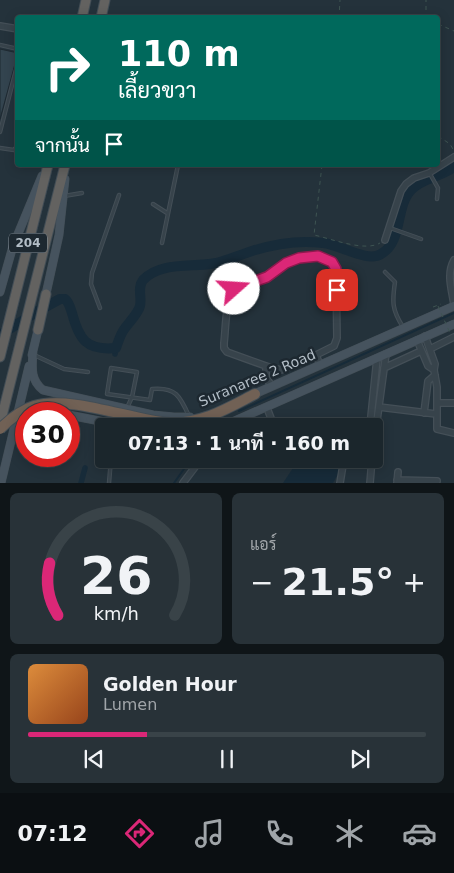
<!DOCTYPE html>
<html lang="th">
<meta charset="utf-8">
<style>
body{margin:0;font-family:"DejaVu Sans",Sarabun,sans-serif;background:#283238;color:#f1f3f6;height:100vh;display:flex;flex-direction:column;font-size:19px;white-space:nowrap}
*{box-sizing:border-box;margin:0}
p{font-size:16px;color:#a0a5a9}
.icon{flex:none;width:28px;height:28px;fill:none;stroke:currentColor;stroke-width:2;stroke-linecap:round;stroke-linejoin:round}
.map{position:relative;height:483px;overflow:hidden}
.drawer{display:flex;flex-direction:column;gap:10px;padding:10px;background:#0f1518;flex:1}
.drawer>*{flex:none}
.hud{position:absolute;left:15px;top:15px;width:425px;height:152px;border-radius:5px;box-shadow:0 2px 12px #0003,0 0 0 1px #394348;background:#00695c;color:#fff;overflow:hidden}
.speed{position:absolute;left:15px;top:402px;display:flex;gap:10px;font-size:25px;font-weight:700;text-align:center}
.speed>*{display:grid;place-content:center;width:65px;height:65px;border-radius:50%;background:#1b262c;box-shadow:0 2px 12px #0003,0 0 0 1px #394348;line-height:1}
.speed .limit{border:8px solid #d22;background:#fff;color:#111}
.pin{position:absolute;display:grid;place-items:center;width:42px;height:42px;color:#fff;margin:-21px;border-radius:10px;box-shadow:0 2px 8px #0006}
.me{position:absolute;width:55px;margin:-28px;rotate:71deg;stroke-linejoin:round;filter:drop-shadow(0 0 4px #0008)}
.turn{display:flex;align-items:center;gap:18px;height:105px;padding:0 20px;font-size:22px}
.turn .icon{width:65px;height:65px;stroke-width:2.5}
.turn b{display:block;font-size:35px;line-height:42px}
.then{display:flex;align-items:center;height:48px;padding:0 20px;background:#0003;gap:10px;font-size:19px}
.big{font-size:38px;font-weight:700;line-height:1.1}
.drawer .widget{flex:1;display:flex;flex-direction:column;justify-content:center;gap:8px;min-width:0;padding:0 18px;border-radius:8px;background:#283238}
.drawer .dial{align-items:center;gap:0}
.dial svg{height:130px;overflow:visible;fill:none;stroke:#394348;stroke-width:7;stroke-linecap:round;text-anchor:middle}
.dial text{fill:#f1f3f6;stroke:none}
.song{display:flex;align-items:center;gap:15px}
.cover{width:60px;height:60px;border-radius:8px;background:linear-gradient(135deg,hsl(30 70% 55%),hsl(20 70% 35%))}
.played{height:5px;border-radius:2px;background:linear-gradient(90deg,#db2777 30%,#394348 30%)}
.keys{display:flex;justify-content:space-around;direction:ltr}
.heat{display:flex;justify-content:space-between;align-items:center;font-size:28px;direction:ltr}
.drawer .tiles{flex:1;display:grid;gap:10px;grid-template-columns:1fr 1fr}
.widget:last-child{grid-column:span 2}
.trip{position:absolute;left:95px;top:418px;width:288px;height:50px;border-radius:5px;background:#1b262c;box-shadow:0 2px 12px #0003,0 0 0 1px #394348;font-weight:700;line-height:50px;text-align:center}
.tab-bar{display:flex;height:80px;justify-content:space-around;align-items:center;background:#0b0f12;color:#a0a5a9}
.tab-bar .icon{width:35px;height:35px}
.tab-bar .on{color:#db2777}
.tab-bar b{font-size:22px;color:#f1f3f6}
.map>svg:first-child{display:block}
</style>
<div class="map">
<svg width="454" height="483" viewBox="0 0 454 483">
<rect width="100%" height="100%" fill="#24323b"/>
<!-- water -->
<path fill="#172b39" d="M316 459H342L343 465 333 483H283L293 468Z"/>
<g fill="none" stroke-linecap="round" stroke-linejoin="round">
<!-- stream -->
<path stroke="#172b39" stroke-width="2" d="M239 411 454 313
M174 483 191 459"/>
<!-- canal -->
<path stroke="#172b39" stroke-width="5.5" d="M115 354 116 348
M81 483 85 468"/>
<!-- river -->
<path stroke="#172b39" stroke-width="10" d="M0 335 38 311 60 299H65C69 302 70 307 72 313 79 339 86 351 116 348 118 342 120 336 123 331 128 323 138 314 140 306 142 297 137 288 143 280 161 261 193 268 216 263 228 260 240 255 252 251 274 244 300 240 323 243 339 244 367 263 381 254 403 242 395 207 411 190 422 178 441 177 454 167"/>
</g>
<!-- building -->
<path fill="#33444f" stroke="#1f2a32" d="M0 49 18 53 0 119Z"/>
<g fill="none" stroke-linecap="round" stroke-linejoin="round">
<!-- service casing -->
<g stroke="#444f57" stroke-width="4.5">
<path id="service" d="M0 45 18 49
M0 132 18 62
M0 148 14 150 18 145
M430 174 438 188 437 199
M64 196 82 193
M153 204 167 213
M390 228 421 239
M162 243 178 165
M385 272 395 282C392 302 392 310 403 327
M100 308 91 284 92 273 119 195
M34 355 64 369 88 372
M127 408 132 397 137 372 111 368 107 394 150 400 152 389C176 387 180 396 189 416
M109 483 111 459"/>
</g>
<!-- minor casing -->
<g stroke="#444f57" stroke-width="8">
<path id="minor" d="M0 26 18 29
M385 240 401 191 406 184 414 178 429 173 454 157
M454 260C446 274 452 290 454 305
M425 336 435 364 434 370 437 387V429L454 433
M417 340 428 366 434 370
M430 349 454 337
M316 355 281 370 266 366 227 352 224 348V343C226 326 225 304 234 289 242 284 257 282 267 277 275 273 279 266 287 263 303 255 326 251 336 269L337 338 334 346 316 355 320 365
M266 366V378L272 386
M384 368 421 351
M437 403H454
M379 407 436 414
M267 408 274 426
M424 413 428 381 435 375
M272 421 299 426
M370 426 377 358
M374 432 376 428 386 354
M276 465V459
M397 480 437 481
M183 483 201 459
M340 483 344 459
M370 483 372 459
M397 483 398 472"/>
</g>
<!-- secondary casing -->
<g stroke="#444f57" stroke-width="9">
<path id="secondary" d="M0 292 13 246 42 176
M46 294 59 235 65 179
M33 351C32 367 30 380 43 390L153 415 174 417H190
M32 355 38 330
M250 396 454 306
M34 409 64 414
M69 415 125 426
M223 426 454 324
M1 483 29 366"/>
</g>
<!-- trunk casing -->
<g stroke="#434e56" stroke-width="11">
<path id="trunk" d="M82 18 86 0
M101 18 105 0
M38 330 46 294
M0 357 48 165
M0 424 65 165"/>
</g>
<!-- motorway casing -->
<g stroke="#434e56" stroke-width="12">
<path id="motorway" d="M170 423C204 423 226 409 255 394"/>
</g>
<!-- path -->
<path stroke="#3e5452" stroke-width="1" stroke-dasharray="4 4" stroke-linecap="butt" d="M339 18 340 0
M426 18V0
M438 24 454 31
M438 136 450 144 454 151
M322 165 314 235C332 239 365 252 380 243
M433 307 441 304"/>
<!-- service -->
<use href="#service" stroke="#37434b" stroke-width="2.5"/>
<!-- minor -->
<use href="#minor" stroke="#37434b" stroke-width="5.5"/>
<!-- secondary -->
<use href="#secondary" stroke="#46535e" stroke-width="8"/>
<!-- trunk -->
<use href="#trunk" stroke="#636260" stroke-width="9"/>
<!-- motorway -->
<use href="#motorway" stroke="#716155" stroke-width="10"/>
<!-- motorway-bridge casing -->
<g stroke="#434e56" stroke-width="12" stroke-linecap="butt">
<path id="motorway-bridge" d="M0 429C10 419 21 410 34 406 71 395 131 420 170 423"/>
</g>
<!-- path-bridge -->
<path stroke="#3e5452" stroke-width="1" stroke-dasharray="4 4" stroke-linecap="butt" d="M438 306 450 333"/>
<!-- motorway-bridge -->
<use href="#motorway-bridge" stroke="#716155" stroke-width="10"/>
</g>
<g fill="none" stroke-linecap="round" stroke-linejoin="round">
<!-- route casing -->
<g stroke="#8e194d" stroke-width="12">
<path id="route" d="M234 289 267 277 286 263 299 258 318 256 332 262 336 269 337 290"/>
</g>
<!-- route -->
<use href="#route" stroke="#db2777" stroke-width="9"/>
</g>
<g text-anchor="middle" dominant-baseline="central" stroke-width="5" stroke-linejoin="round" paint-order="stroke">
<!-- shield labels -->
<rect fill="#1d2830" stroke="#86919a" stroke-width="1" x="9" y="233.5" width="38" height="19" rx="4"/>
<g font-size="12" font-weight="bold" fill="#b3bec7">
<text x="28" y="243">204</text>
</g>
<!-- street labels -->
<g font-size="14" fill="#b3bec7" stroke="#1d2830">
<text transform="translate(257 378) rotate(-23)">Suranaree 2 Road</text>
</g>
</g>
</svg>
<div class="speed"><div class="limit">30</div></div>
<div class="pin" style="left:337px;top:290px;background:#d93025"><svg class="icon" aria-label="arrive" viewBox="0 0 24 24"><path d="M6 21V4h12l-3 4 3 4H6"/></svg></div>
<svg class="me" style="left:234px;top:289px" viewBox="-20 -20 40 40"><circle r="19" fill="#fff"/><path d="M0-13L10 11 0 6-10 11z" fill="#db2777"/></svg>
<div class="trip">07:13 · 1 นาที · 160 m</div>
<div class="hud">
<div class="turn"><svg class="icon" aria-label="right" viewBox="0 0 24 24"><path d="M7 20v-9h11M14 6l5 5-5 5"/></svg><div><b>110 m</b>เลี้ยวขวา</div></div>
<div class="then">จากนั้น<svg class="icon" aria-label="arrive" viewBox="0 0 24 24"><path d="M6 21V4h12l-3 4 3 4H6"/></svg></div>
</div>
</div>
<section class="drawer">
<div class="tiles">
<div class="widget dial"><svg viewBox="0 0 100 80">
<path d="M14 69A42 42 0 1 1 86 69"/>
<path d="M14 69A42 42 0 0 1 9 37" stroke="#db2777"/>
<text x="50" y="56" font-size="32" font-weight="700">26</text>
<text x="50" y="72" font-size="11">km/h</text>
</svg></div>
<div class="widget"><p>แอร์</p>
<div class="heat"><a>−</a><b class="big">21.5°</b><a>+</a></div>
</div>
<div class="widget">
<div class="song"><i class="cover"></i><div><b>Golden Hour</b><p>Lumen</p></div></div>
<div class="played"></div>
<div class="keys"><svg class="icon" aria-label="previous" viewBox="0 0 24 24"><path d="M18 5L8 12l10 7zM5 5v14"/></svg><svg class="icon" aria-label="pause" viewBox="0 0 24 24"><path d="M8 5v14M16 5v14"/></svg><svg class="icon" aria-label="next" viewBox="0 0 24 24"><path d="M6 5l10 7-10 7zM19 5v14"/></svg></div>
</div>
</div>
</section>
<nav class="tab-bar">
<b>07:12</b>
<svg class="icon on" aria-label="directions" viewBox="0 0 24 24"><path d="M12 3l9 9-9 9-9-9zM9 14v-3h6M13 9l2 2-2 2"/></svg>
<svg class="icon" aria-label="music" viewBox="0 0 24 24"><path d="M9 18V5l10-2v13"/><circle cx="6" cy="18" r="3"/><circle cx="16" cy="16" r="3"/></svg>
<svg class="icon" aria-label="phone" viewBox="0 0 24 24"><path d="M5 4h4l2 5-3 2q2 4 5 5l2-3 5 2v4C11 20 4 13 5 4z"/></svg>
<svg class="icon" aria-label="climate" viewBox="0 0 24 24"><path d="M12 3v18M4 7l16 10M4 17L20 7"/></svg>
<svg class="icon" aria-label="car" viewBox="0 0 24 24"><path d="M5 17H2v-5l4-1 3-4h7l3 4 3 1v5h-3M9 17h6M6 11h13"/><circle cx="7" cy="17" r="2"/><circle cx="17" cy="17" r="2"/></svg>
</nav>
